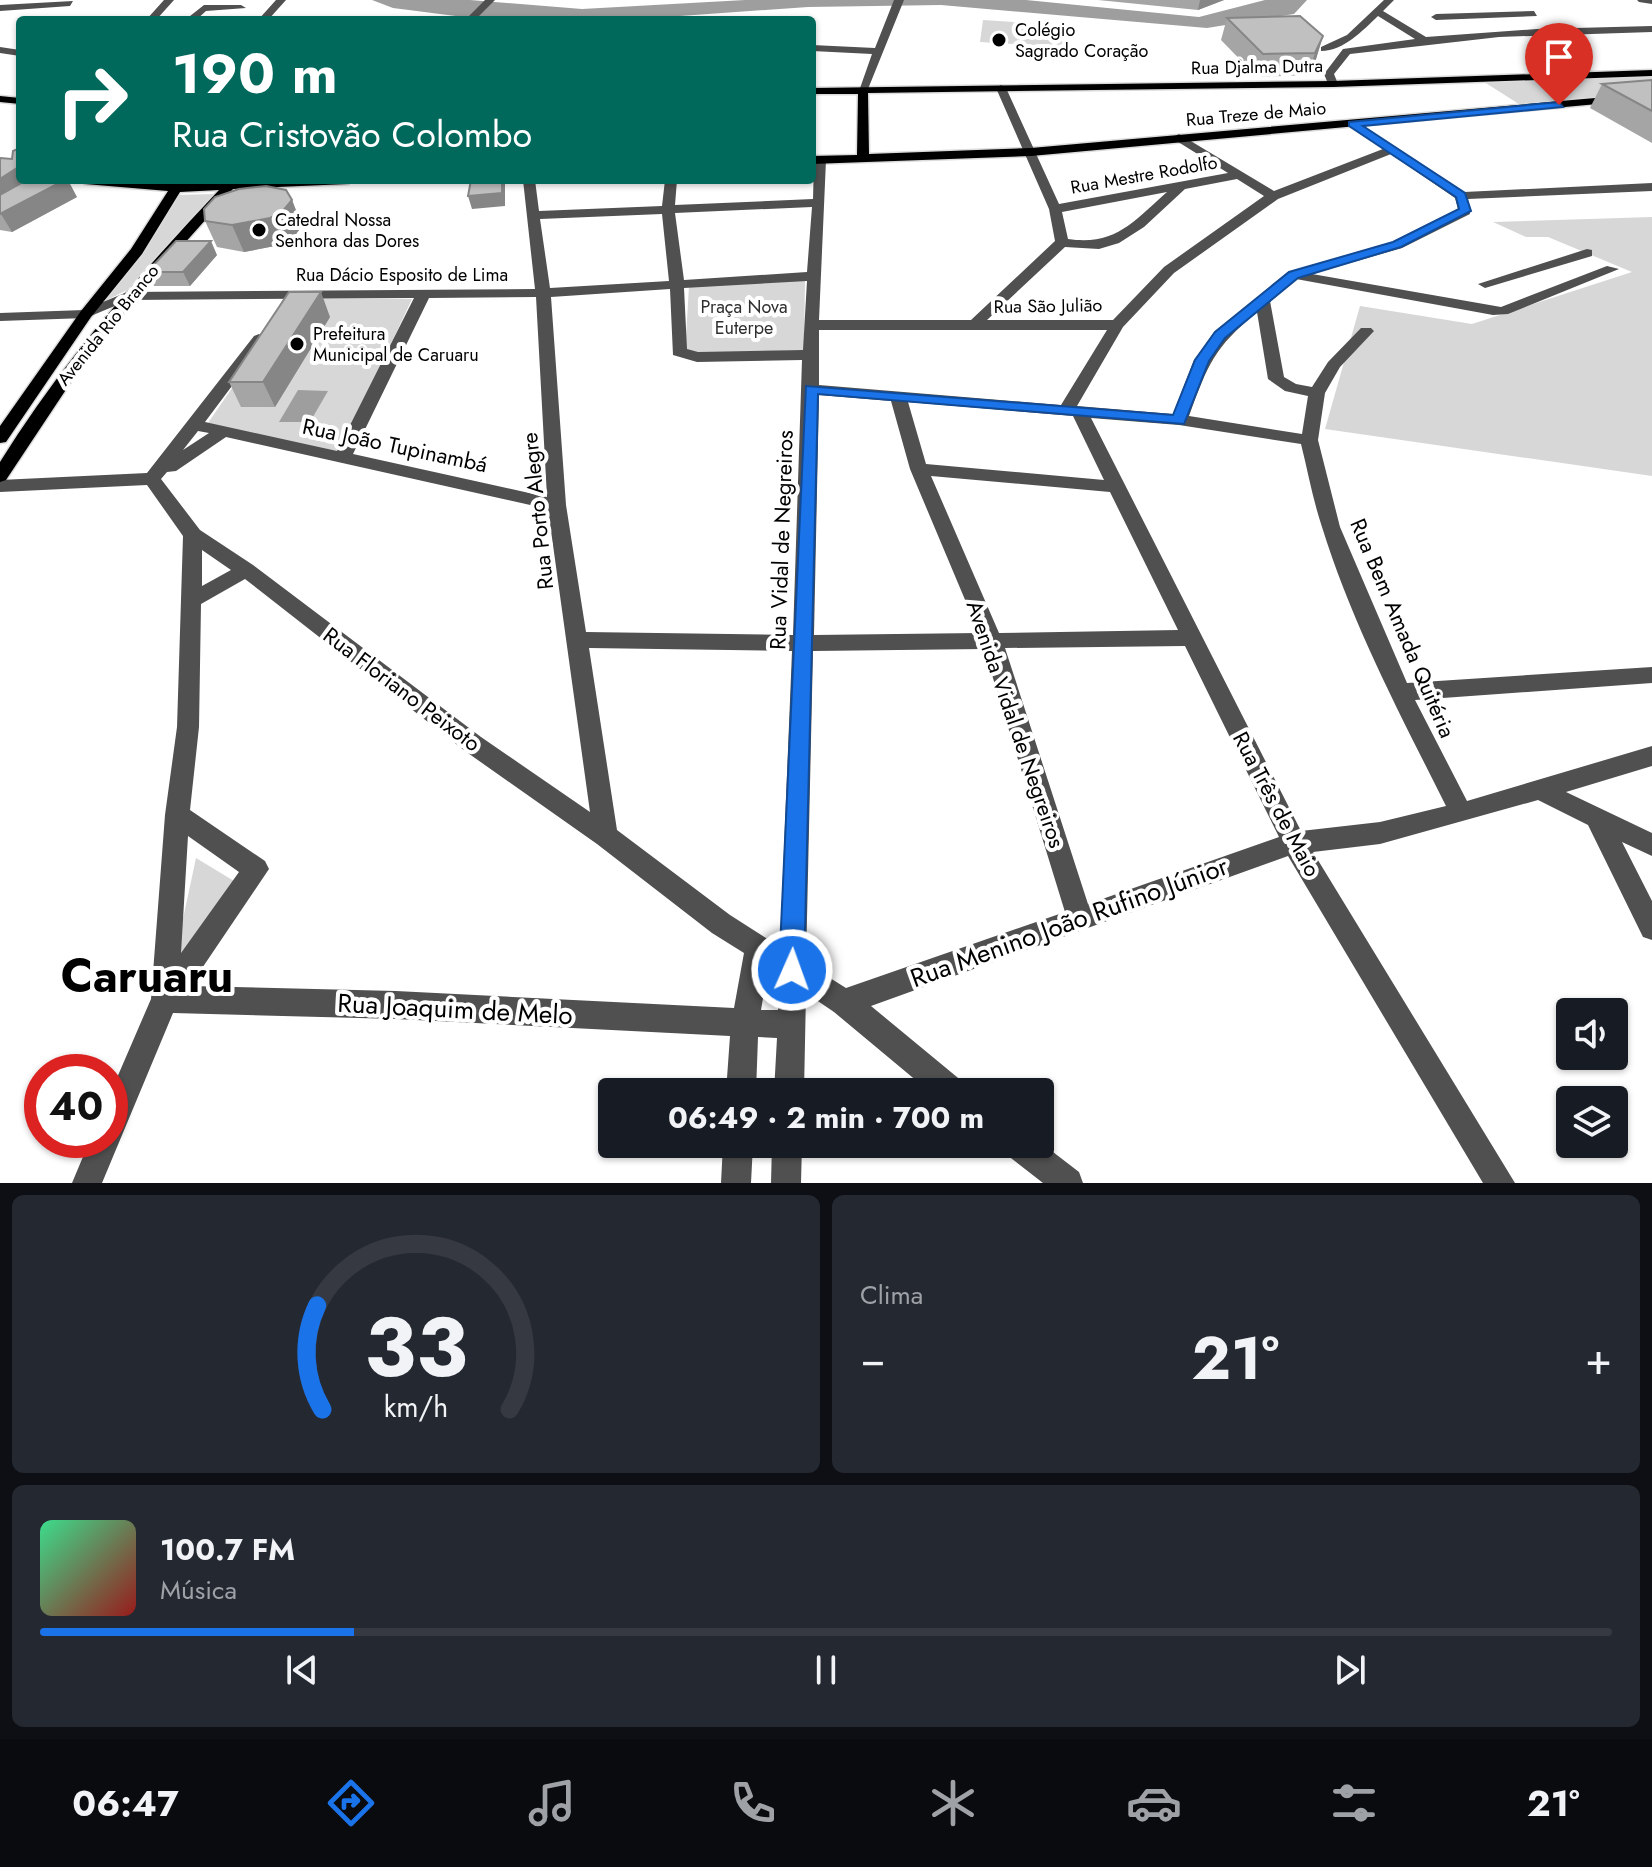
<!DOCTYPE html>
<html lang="pt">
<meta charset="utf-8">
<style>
body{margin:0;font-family:Jost,sans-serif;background:#242831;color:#f1f3f6;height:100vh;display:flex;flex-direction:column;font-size:30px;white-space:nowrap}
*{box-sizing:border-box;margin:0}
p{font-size:26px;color:#9ea1a6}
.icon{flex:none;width:44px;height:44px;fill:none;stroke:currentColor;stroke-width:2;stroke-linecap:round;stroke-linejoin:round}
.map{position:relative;height:1183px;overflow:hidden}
.panel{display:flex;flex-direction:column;gap:12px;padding:12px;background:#0d0f14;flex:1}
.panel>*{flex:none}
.hud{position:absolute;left:16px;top:16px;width:800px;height:168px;border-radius:8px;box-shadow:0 2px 6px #0004;background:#00695c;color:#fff;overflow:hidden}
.fabs{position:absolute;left:1556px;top:998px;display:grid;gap:16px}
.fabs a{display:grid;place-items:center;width:72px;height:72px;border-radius:8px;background:#171b24;box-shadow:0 2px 6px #0004;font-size:40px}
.speed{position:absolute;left:24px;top:1054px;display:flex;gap:16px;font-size:40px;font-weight:700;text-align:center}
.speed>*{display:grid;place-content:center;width:104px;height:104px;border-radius:50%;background:#171b24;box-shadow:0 2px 6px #0004;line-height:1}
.speed .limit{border:12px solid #d22;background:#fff;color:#111}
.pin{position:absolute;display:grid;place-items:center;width:68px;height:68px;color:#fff;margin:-82px -34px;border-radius:50% 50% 50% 0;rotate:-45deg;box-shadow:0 0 8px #0007}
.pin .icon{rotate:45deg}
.me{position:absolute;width:88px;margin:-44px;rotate:2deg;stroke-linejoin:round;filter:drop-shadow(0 0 6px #0008)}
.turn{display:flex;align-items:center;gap:28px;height:168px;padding:0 24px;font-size:36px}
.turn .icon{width:104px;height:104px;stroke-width:2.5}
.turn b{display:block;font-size:56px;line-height:68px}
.big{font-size:60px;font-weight:700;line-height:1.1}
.panel .widget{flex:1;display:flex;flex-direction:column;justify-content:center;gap:12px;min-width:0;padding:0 28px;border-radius:12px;background:#242831}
.panel .dial{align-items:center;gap:0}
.dial svg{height:208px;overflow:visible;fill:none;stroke:#363941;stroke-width:7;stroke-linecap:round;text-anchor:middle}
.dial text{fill:#f1f3f6;stroke:none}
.song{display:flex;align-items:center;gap:24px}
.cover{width:96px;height:96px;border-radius:12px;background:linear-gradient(135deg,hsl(150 70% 55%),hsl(0 70% 35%))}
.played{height:8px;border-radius:4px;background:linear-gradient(90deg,#1a73e8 20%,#363941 20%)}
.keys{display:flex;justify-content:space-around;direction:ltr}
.heat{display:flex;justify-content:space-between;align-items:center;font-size:44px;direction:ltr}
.panel .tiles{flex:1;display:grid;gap:12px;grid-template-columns:1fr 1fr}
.widget:last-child{grid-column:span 2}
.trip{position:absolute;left:598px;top:1078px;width:456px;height:80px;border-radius:8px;background:#171b24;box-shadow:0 2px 6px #0004;font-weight:700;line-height:80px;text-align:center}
.menu{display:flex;height:128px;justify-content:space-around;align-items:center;background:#090b0e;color:#9ea1a6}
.menu .icon{width:56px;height:56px}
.menu .current{color:#1a73e8}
.menu b{font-size:36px;color:#f1f3f6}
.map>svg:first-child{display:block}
</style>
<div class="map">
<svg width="1652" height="1183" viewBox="0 0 1652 1183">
<rect width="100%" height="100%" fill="#fff"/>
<!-- green -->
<path fill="#d7d7d7" d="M983 20 1064 25 1063 47 980 42Z
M1652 74V94L1522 106 1481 80Z
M216 194 127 290 101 303 140 252 176 195Z
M1652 217V476L1325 429 1360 306 1472 324 1632 272 1548 237H1526L1493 222Z
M805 279 804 350 685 354 689 286Z
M293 299H412L339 455 208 423Z
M196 858 234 881 171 975Z"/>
<!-- water -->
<path fill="#9e9e9e" d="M372 0H470L582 9 745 0H1026L1199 17 1265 0H1307L1294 14 1207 28 941 5 808 7 652 18 487 20 393 8Z
M298 390 328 391 310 422H279Z"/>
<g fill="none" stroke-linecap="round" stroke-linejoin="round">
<!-- major casing -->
<g stroke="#dbdbdb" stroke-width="3">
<path id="major" d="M1652 70V76L1333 87 868 93 869 154 1031 148 1652 93V99L1031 156 812 164V156L857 155 858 94H812V88L1333 81Z
M0 96 20 98V104L0 102Z
M79 180 176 184 354 180 348 184 233 189 141 292 83 364 6 480 0 482V462C62 362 139 275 219 190L180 192 142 254 91 317 6 442 0 443V426L81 311 131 249 168 191 85 184Z"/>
</g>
<!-- minor -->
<path fill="#505050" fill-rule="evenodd" d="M164 0H174L156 20H146Z
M276 0H286L268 20H258Z
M485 0H495L475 20H465Z
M894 0H904L868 89 859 91 872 54 812 51V45L875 48Z
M1384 0H1394L1383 11 1426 37 1537 29 1652 26V32L1499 37 1350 54 1334 74 1338 84 1329 86 1324 74 1343 49 1415 39 1378 16C1363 30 1344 51 1321 51V47L1347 35Z
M1637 0H1652V4L1639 2Z
M73 1 70 6 0 11V5Z
M204 5H241L246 8 206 11 196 20H185Z
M1534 11 1537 16 1436 20 1431 17 1436 14Z
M0 47 20 50V56L0 53Z
M1001 85 1006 88 1059 204 1228 173 1175 140V136L1179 134 1274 191 1383 149 1349 126 1347 124 1353 121 1464 192 1652 183V191L1468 199 1470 214 1402 248 1312 274 1501 307 1607 266 1619 269 1508 314 1493 315 1296 279 1270 301 1284 377 1296 384 1312 387 1328 362 1361 328H1371L1374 331 1340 367 1325 393 1318 440 1340 527 1407 683 1652 667V683L1415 700 1467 801 1652 746V766L1566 792 1652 833V856L1622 842 1652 901V940L1643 937 1588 825 1538 800 1380 844 1313 852 1515 1183H1483L1288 856 871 1006 963 1082 968 1092H930L834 1012 806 993 804 1092H774L777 1038 758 1037 756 1092H726L730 1036 396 1019 173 1013 102 1183H72L90 1140H110V1094L151 999 165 815 177 727 183 536 147 485 0 492V480L147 473 254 336 259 334 267 339 205 422 337 451 414 298 129 300 86 318 0 321V313L84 310 127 292 535 289 523 180H535L539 211 662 206 665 180H677L675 205 813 199 814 160 820 156 826 160 819 320H971L1055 241 1049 209 996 88ZM1391 154 1455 198 1458 209 1392 242 1288 272 1215 332 1194 360 1173 414 1077 406 1123 327 1174 273 1278 199ZM1237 179 1264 196 1164 267 1113 320H987L1065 247 1099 249 1119 243 1144 227 1185 189ZM1167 192C1134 221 1116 246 1068 239L1062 212ZM812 207 807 272 684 280 675 213ZM662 214 669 281 550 288 540 219ZM807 281 803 350 698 352 687 349 684 288ZM670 289 673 355 697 362 802 360 793 635 586 632 566 505 551 297ZM536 297 547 497 353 454 429 298ZM1257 312 1268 379 1285 391 1308 396 1302 434 1189 416C1208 364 1214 348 1257 312ZM819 330H1107L1061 405 819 385ZM819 395 891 401 910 469 979 633 814 635ZM908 402 1073 416 1104 480 926 464ZM1091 418 1179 425 1301 444C1308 472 1313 500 1322 527 1352 624 1401 716 1446 806L1380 822 1301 831ZM198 431 209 433 183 450ZM226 437 548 509 590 812 481 737 253 565 200 530 161 479 167 472 176 471ZM931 476 1110 492 1178 630 999 633ZM202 550 231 570 202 586ZM245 579 465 751 597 844 712 933 744 953 734 1008 396 991 190 986 269 869 265 861 190 810 199 727 201 604ZM1185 646 1279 837 1088 904 1005 648ZM589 648 792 651 780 947 730 915 617 830ZM984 649 1065 912 846 988 806 963 813 651ZM188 836 239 872 181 953ZM768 969 779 976 778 1010H761Z
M1587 249 1592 250V256L1485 288 1478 284Z
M1040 1142 1079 1172 1083 1183H1043L1007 1155 1003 1144Z
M723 1144H753L751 1183H721Z
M772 1144H802L801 1183H771Z"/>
<!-- major -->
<use href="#major" fill="#000" fill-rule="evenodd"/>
</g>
<!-- wall -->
<path fill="#a5a5a5" d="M1098 0H1224L1198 10Z
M1227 18 1323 36 1316 59 1308 75 1257 77 1221 40Z
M1652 80V143L1590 108 1602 84Z
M0 158 20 180 77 197 12 232 0 230Z
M292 200 302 226 293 238 280 245 244 252 217 247 205 221Z
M217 255 190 286H154L147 272Z
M330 317 275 407H241L229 382Z"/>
<!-- shaded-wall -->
<path fill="#868686" d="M1200 0H1224L1198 10Z
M1323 36 1316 59 1308 75 1315 53Z
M20 166V180H34L0 204V179Z
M65 180H68L77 197 12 232 1 214Z
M502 180H505V206L472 209 468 196Z
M292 200 302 226 293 238 280 245 244 252 232 225Z
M211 241 217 255 190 286 183 272Z
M321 292 330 317 275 407 263 382Z"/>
<!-- building -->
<path fill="#c0c0c0" stroke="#868686" stroke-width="2" d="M1300 16 1323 36 1315 53 1263 54 1227 18Z
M1652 80V111L1602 84Z
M20 148V166L0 179V158L12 159 13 151Z
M27 180H65L0 214V195Z
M471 180H502V193L468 196Z
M266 186 286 190 292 200 282 212 270 218 232 225 205 221 204 209 215 197 239 189Z
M176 241H211L183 272H147Z
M289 292H321L263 382H229Z"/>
<!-- route -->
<path fill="#1a73e8" stroke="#114b97" stroke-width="2" d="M1559 102 1563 107 1363 126 1465 193 1471 211 1401 247 1298 278 1225 338 1209 361 1184 424 818 394 804 970 800 978 792 982 783 978 779 970 806 386 1173 415 1195 360 1215 332 1289 272 1393 242 1459 209 1456 197 1349 126V122Z"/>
<!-- markers -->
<g fill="#000" stroke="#fff" stroke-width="3">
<circle cx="999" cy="40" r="8"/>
<circle cx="259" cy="230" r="8"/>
<circle cx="297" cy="344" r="8"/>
</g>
<g text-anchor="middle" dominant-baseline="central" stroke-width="8" stroke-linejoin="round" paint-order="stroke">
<!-- far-poi labels -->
<g font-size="18" fill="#000" stroke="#fff" text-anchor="start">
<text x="1015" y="30">Colégio<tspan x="1015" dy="21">Sagrado Coração</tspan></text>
<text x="275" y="220">Catedral Nossa<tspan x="275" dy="21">Senhora das Dores</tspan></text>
<text x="313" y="334">Prefeitura<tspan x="313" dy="21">Municipal de Caruaru</tspan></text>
</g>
<!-- far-street labels -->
<g font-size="18" fill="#000" stroke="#fff">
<text transform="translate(1257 67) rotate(-1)">Rua Djalma Dutra</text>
<text transform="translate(1256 114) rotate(-5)">Rua Treze de Maio</text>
<text transform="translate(1144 175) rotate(-10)">Rua Mestre Rodolfo</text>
<text x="402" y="275">Rua Dácio Esposito de Lima</text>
<text transform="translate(1048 306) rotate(-1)">Rua São Julião</text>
<text transform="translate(108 325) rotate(-51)">Avenida Rio Branco</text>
</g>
<!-- far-park labels -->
<g font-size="18" fill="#2e2e2e" stroke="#fff">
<text x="744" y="307">Praça Nova<tspan x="744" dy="21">Euterpe</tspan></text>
</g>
<!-- street labels -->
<g font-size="22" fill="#000" stroke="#fff">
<text transform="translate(395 445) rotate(12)">Rua João Tupinambá</text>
<text transform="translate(537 511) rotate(-96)">Rua Porto Alegre</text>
<text transform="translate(781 540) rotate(-88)">Rua Vidal de Negreiros</text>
<text transform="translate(1403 628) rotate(67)">Rua Bem Amada Quitéria</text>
<text transform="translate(402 689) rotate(37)">Rua Floriano Peixoto</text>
<text transform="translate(1016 724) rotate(71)">Avenida Vidal de Negreiros</text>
<text transform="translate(1277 804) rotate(62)">Rua Três de Maio</text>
</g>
<!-- near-street labels -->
<g font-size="26" fill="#000" stroke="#fff">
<text transform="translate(1069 922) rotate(-20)">Rua Menino João Rufino Júnior</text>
<text transform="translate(455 1009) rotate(3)">Rua Joaquim de Melo</text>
</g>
<!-- near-town labels -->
<g font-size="46" font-weight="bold" fill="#000" stroke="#fff">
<text x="147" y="976">Caruaru</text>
</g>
</g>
</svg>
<div class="fabs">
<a><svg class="icon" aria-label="sound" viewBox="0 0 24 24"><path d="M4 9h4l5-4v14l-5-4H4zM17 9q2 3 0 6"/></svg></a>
<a><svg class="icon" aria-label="layers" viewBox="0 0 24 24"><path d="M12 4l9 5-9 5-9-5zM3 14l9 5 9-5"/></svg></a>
</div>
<div class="speed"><div class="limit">40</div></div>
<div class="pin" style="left:1559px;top:105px;background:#d93025"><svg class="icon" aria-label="arrive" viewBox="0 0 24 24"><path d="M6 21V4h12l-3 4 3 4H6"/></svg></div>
<svg class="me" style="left:792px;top:970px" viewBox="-20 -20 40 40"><circle r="17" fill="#1a73e8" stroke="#fff" stroke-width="3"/><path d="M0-11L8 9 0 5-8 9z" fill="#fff"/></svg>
<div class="trip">06:49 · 2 min · 700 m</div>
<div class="hud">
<div class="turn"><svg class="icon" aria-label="right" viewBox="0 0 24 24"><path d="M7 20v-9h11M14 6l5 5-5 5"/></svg><div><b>190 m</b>Rua Cristovão Colombo</div></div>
</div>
</div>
<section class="panel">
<div class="tiles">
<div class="widget dial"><svg viewBox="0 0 100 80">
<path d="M14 69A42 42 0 1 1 86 69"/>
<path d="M14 69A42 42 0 0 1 12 29" stroke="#1a73e8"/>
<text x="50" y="56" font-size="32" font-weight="700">33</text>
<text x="50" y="72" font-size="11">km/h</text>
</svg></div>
<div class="widget"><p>Clima</p>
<div class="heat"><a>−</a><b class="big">21°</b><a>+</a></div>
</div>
<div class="widget">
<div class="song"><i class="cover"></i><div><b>100.7 FM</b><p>Música</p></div></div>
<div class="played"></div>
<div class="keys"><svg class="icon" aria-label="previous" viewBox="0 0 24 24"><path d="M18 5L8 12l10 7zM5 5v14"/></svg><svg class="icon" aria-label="pause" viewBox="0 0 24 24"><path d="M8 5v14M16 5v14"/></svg><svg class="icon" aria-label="next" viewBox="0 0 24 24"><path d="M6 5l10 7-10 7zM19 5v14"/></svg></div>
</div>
</div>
</section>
<nav class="menu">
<b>06:47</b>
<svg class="icon current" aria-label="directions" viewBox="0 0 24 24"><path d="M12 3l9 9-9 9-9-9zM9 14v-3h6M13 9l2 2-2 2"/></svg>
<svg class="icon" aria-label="music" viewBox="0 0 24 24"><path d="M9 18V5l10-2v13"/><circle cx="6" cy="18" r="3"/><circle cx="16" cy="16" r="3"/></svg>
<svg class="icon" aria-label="phone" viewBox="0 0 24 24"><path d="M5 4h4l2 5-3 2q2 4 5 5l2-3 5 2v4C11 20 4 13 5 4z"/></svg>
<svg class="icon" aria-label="climate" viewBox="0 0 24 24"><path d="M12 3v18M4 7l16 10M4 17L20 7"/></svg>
<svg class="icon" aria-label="car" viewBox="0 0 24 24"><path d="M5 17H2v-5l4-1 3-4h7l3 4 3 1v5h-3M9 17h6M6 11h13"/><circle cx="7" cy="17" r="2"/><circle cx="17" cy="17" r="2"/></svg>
<svg class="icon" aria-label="filters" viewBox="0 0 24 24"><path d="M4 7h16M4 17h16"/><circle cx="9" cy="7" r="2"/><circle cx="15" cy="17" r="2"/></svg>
<b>21°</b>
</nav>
